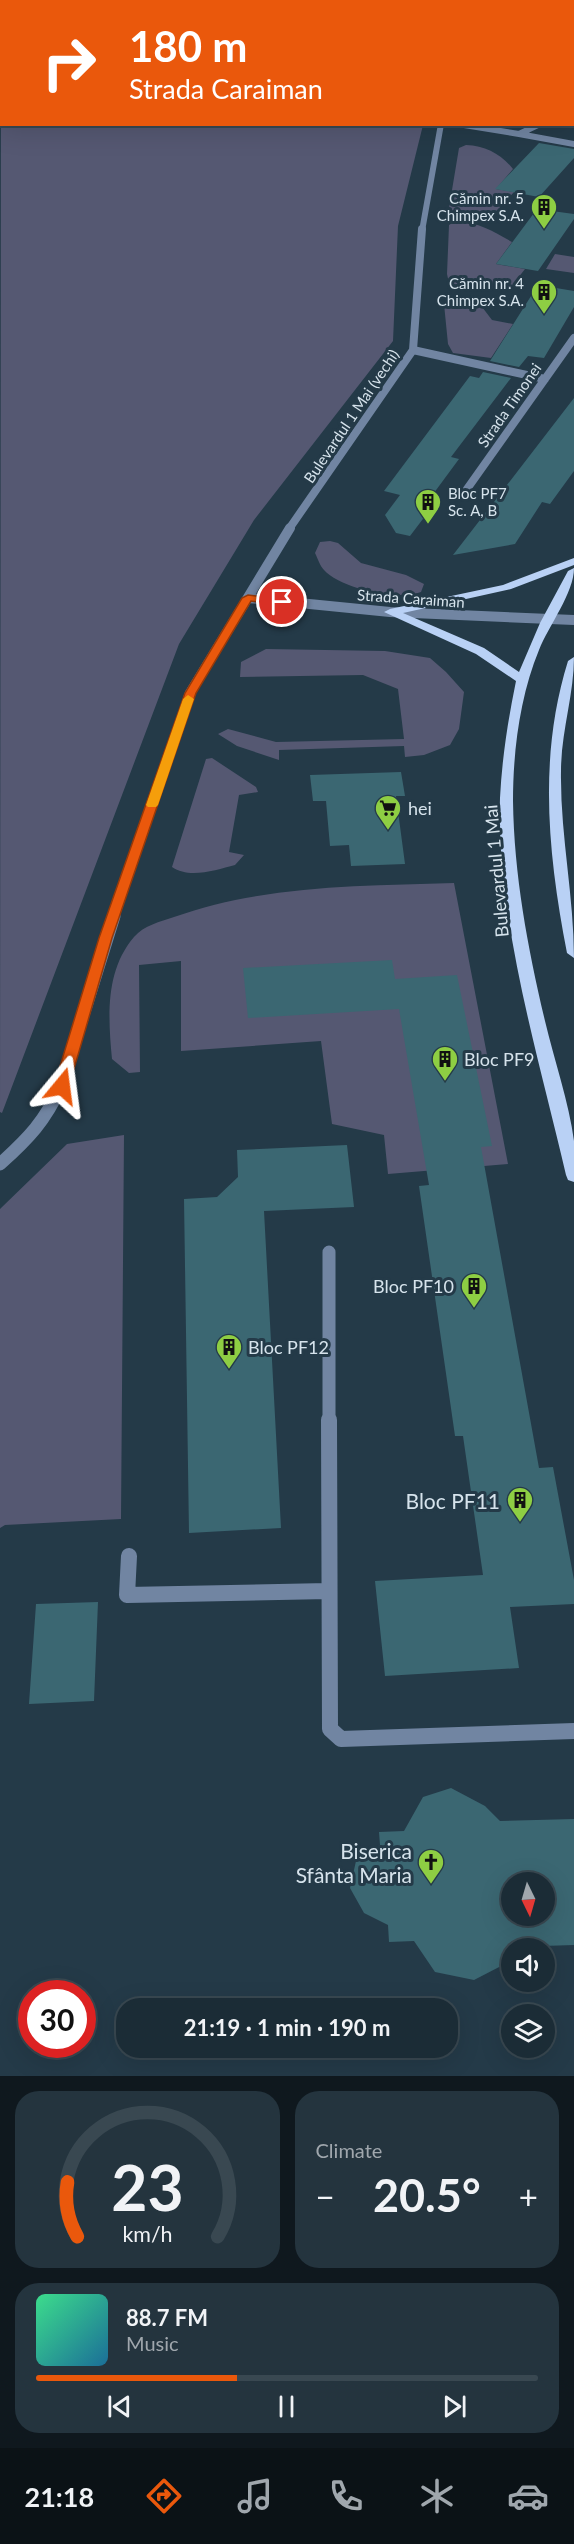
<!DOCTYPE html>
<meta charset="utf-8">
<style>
body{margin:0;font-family:Lato,sans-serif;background:#24343e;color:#f1f3f6;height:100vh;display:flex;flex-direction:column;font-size:22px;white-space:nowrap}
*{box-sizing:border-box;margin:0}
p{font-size:20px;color:#a0a7ad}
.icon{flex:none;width:33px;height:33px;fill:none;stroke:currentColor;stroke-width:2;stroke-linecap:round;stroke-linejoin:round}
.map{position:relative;height:2076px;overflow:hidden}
.details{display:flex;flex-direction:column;gap:15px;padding:15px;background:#0f181e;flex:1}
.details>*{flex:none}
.guide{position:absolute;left:0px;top:0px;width:574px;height:126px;box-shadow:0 6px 24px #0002,0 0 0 2px #394851;background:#ea580c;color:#fff;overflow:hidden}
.needle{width:39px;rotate:175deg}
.tools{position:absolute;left:501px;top:1872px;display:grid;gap:12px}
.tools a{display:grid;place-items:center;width:54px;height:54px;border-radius:50%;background:#1b2c36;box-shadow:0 6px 24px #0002,0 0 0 2px #394851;font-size:30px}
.speed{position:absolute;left:18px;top:1980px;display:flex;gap:12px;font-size:30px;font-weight:700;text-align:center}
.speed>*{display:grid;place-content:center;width:78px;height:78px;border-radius:50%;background:#1b2c36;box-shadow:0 6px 24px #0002,0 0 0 2px #394851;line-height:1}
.speed .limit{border:9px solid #d22;background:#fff;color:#111}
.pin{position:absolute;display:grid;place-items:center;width:51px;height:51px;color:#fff;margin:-26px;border:3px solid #fff;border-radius:50%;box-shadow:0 2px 6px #0007}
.me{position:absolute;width:66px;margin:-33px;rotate:16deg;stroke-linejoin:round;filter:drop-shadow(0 0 4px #0008)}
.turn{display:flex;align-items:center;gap:21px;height:126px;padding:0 30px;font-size:27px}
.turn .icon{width:78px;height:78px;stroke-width:2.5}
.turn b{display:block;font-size:42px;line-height:51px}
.big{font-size:45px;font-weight:700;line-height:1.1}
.details .widget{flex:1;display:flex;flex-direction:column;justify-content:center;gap:9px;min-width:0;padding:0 21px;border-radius:24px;background:#24343e}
.details .dial{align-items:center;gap:0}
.dial svg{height:156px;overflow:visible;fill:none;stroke:#394851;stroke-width:7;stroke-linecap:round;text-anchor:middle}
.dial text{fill:#f1f3f6;stroke:none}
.song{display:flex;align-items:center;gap:18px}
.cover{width:72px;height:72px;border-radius:9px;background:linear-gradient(135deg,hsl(150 70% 55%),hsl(200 70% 35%))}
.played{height:6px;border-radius:3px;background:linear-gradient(90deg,#ea580c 40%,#394851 40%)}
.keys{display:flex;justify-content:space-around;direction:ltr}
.heat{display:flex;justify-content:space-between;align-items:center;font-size:33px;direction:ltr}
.details .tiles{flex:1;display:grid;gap:15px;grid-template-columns:1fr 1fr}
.widget:last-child{grid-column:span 2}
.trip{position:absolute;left:116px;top:1998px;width:342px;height:60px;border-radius:24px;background:#1b2c36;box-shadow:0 6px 24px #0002,0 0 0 2px #394851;font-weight:700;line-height:60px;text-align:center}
.tabs{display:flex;height:96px;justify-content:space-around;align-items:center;background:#0b1216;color:#a0a7ad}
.tabs .icon{width:42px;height:42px}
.tabs .selected{color:#ea580c}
.tabs b{font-size:27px;color:#f1f3f6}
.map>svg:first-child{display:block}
</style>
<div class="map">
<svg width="574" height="2076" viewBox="0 0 574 2076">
<rect width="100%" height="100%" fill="#243a48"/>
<!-- green -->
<path fill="#555872" d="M12 0H386L9 1Z
M1 5 2 124 423 125 398 226 393 341 254 520 179 644 2 1113 0 1112Z
M466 145C486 146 501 154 513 169L496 189 514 192 491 217 448 214 459 148Z
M454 222C477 221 493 231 512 242L496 264 525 269 511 287 480 289 449 283 447 274 449 225Z
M555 254 574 257V273L546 269Z
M448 298 479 303 492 320 513 324 491 358 453 353 448 344 444 304Z
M330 541 338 543 361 563 406 575 424 584 421 592C399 601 341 589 324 570 320 566 318 559 315 553L320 542Z
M266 649 385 651 430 658 446 672 464 692 459 729 450 745 424 755 405 757 404 746 279 750V760L237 746 218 734 228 729 276 742 404 739 398 689 363 675 240 677 241 662Z
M212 758 256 787 258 792 239 795 229 852 244 855 235 865C216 870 189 879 172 867L206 759Z
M454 883 508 1164 388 1174 384 1135 332 1124 321 1041 181 1051V961L139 965 140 1072 129 1073 112 1059C108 1017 105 971 134 937 144 925 160 922 174 917 264 885 360 886 454 883Z
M124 1135 121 1519 5 1525 0 1528V1209L67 1144Z"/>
<!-- building -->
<path fill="#3b6772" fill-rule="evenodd" d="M539 143 574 149V158L539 197 495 189Z
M537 209 574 214V219L538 271 496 264Z
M538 285 574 291V307L544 358 528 356 519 367 490 361Z
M483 372 511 378 451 457 459 459 428 501 435 503 410 536 396 533 385 515 400 495 384 491 470 376 479 378Z
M574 398V471L550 504 542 502 515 544 453 555Z
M401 772 405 796H396L405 864 351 866 349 845 330 846 326 801H313L310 775Z
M392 960 395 979 457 975 492 1146 481 1147 539 1468 553 1467 574 1580V1604L510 1607 519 1668 385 1676 375 1581 483 1575 463 1436H455L419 1186 429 1185 399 1009 248 1018 243 968Z
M347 1145 354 1207 264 1211 281 1528 189 1533 184 1199 217 1197 238 1177 237 1150Z
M98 1602 94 1701 29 1704 36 1604Z
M451 1788 485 1806 500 1821 574 1819V1945L511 1947 503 1965 474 1980 435 1972 414 1941 389 1942 388 1925 364 1913 350 1888 356 1861 380 1845 379 1832 404 1831 423 1797ZM512 1882H544V1916H512Z"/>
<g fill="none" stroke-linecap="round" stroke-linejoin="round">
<!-- street-far4 -->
<path stroke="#7185a2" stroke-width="6" d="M458 124 519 134 540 124
M519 134 574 144
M422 231 441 124"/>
<!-- street-far3 -->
<path stroke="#7185a2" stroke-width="8" d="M413 350 545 379
M467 489 574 338
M289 529 413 350 422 229"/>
<!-- street-far2 -->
<path stroke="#7185a2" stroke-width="10" d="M248 598 390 612 574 620
M113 917 190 693 290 528"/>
<!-- street-far1 -->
<path stroke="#7185a2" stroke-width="13" d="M0 1164C29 1138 45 1121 61 1086L114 916
M329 1252V1422"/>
<!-- street -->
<path stroke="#7185a2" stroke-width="16" d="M329 1420 330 1729 341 1739 574 1731
M129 1556 127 1595 328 1591"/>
<!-- primary -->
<path fill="#b9d1f5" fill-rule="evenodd" d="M574 558V565L511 589 403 613 484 648 519 672 540 623 568 571 574 568C574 593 549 625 539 650 520 696 513 751 513 801 514 876 528 949 545 1021 554 1059 569 1103 574 1141 574 1154 574 1168 574 1182L568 1180 566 1175C539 1058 496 919 500 798 502 758 508 720 516 681L476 654 384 612 390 609 503 585Z
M574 657C574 695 561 732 561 771 560 834 574 895 574 958L567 953C548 855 538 757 568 661Z"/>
</g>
<!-- route -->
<path fill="#ea580c" stroke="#983908" stroke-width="1.5" d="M248 595 282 599 287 602 282 605 251 601 196 693 112 938 69 1086 66 1090H57L54 1086 99 938 185 693 242 598Z"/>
<!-- slow -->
<path fill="#f59e0b" d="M188 695 194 699 158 805 156 807H148L146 805 183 699Z"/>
<!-- icons -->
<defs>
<g id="building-pin" transform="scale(1.35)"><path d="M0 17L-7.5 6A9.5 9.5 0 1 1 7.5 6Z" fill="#8ece43" stroke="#243a48"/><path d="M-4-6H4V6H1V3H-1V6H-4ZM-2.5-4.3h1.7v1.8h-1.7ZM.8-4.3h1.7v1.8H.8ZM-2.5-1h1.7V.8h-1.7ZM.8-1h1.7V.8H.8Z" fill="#111"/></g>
<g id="supermarket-pin" transform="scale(1.35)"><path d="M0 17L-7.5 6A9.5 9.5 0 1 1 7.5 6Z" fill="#8ece43" stroke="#243a48"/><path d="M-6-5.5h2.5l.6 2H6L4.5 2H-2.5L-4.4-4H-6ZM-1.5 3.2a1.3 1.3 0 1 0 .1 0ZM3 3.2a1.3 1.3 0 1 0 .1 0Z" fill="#111"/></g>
<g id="church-pin" transform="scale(1.35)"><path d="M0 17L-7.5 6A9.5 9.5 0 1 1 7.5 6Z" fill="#8ece43" stroke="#243a48"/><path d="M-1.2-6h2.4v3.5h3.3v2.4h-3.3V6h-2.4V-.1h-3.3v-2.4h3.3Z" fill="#111"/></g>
</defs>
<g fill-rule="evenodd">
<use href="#building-pin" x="544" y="207"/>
<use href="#building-pin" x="544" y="292"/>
<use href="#building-pin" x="428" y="502"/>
<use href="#supermarket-pin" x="388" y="808"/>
<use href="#building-pin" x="445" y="1059"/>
<use href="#building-pin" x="474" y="1286"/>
<use href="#building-pin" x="229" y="1347"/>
<use href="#building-pin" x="520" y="1500"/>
<use href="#church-pin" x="431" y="1862"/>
</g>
<g text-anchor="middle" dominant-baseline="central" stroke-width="6" stroke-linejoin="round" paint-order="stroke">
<!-- far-poi labels -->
<g font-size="15" fill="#d6e3ec" stroke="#243a48" text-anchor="end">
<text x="524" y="198">Cămin nr. 5<tspan x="524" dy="17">Chimpex S.A.</tspan></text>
<text x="524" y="283">Cămin nr. 4<tspan x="524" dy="17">Chimpex S.A.</tspan></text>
<text x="448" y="493" text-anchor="start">Bloc PF7<tspan x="448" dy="17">Sc. A, B</tspan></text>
</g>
<!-- far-street labels -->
<g font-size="15" fill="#d6e3ec" stroke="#243a48">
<text transform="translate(509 405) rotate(-55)">Strada Timonei</text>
<text transform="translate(351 416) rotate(-56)">Bulevardul 1 Mai (vechi)</text>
<text transform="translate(411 598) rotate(4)">Strada Caraiman</text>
</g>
<!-- poi labels -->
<g font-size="18" fill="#d6e3ec" stroke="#243a48" text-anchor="start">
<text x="408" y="808">hei</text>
<text x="464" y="1059">Bloc PF9</text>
<text x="454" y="1286" text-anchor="end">Bloc PF10</text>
<text x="248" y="1347">Bloc PF12</text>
</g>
<!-- street labels -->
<g font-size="18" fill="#d6e3ec" stroke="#243a48">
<text transform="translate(496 871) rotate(-95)">Bulevardul 1 Mai</text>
</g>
<!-- near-poi labels -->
<g font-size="21" fill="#d6e3ec" stroke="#243a48" text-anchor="end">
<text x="500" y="1500">Bloc PF11</text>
<text x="412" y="1850">Biserica<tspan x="412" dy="24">Sfânta Maria</tspan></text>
</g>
</g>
</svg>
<div class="tools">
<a><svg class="needle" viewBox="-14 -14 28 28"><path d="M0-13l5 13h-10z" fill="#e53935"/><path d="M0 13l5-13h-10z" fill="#a0a7ad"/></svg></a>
<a><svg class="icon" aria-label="sound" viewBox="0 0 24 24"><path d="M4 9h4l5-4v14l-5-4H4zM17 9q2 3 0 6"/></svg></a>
<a><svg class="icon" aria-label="layers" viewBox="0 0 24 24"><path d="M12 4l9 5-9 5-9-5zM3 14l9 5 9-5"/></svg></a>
</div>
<div class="speed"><div class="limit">30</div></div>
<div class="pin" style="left:282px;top:602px;background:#d93025"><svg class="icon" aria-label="arrive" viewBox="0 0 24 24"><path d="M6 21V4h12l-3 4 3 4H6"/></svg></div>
<svg class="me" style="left:62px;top:1086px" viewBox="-20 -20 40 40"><path d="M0-17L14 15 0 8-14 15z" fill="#ea580c" stroke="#fff" stroke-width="4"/></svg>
<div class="trip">21:19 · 1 min · 190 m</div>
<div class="guide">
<div class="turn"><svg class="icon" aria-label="right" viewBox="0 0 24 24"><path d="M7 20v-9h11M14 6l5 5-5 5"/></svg><div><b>180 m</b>Strada Caraiman</div></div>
</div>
</div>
<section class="details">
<div class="tiles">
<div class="widget dial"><svg viewBox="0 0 100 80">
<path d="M14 69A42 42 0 1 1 86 69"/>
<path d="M14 69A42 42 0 0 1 9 41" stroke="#ea580c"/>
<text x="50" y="56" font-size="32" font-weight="700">23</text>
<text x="50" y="72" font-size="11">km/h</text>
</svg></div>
<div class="widget"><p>Climate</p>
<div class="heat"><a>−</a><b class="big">20.5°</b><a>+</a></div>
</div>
<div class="widget">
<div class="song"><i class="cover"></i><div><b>88.7 FM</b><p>Music</p></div></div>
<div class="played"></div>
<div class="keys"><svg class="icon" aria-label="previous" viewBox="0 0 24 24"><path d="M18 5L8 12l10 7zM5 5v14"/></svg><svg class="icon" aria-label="pause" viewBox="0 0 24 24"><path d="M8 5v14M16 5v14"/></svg><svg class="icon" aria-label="next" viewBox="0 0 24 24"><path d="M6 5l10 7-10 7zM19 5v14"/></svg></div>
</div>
</div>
</section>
<nav class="tabs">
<b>21:18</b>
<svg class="icon selected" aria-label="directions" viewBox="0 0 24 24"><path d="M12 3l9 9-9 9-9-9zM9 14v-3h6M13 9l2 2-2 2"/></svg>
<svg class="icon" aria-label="music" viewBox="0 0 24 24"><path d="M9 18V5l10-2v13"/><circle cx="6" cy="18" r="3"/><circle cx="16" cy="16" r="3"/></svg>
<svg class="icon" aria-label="phone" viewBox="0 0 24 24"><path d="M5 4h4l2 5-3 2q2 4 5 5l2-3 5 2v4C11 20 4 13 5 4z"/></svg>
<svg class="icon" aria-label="climate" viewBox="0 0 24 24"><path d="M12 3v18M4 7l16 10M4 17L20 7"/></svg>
<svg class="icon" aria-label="car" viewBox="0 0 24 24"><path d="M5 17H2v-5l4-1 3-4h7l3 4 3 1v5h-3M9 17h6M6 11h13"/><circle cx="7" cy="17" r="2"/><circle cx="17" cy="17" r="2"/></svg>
</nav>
